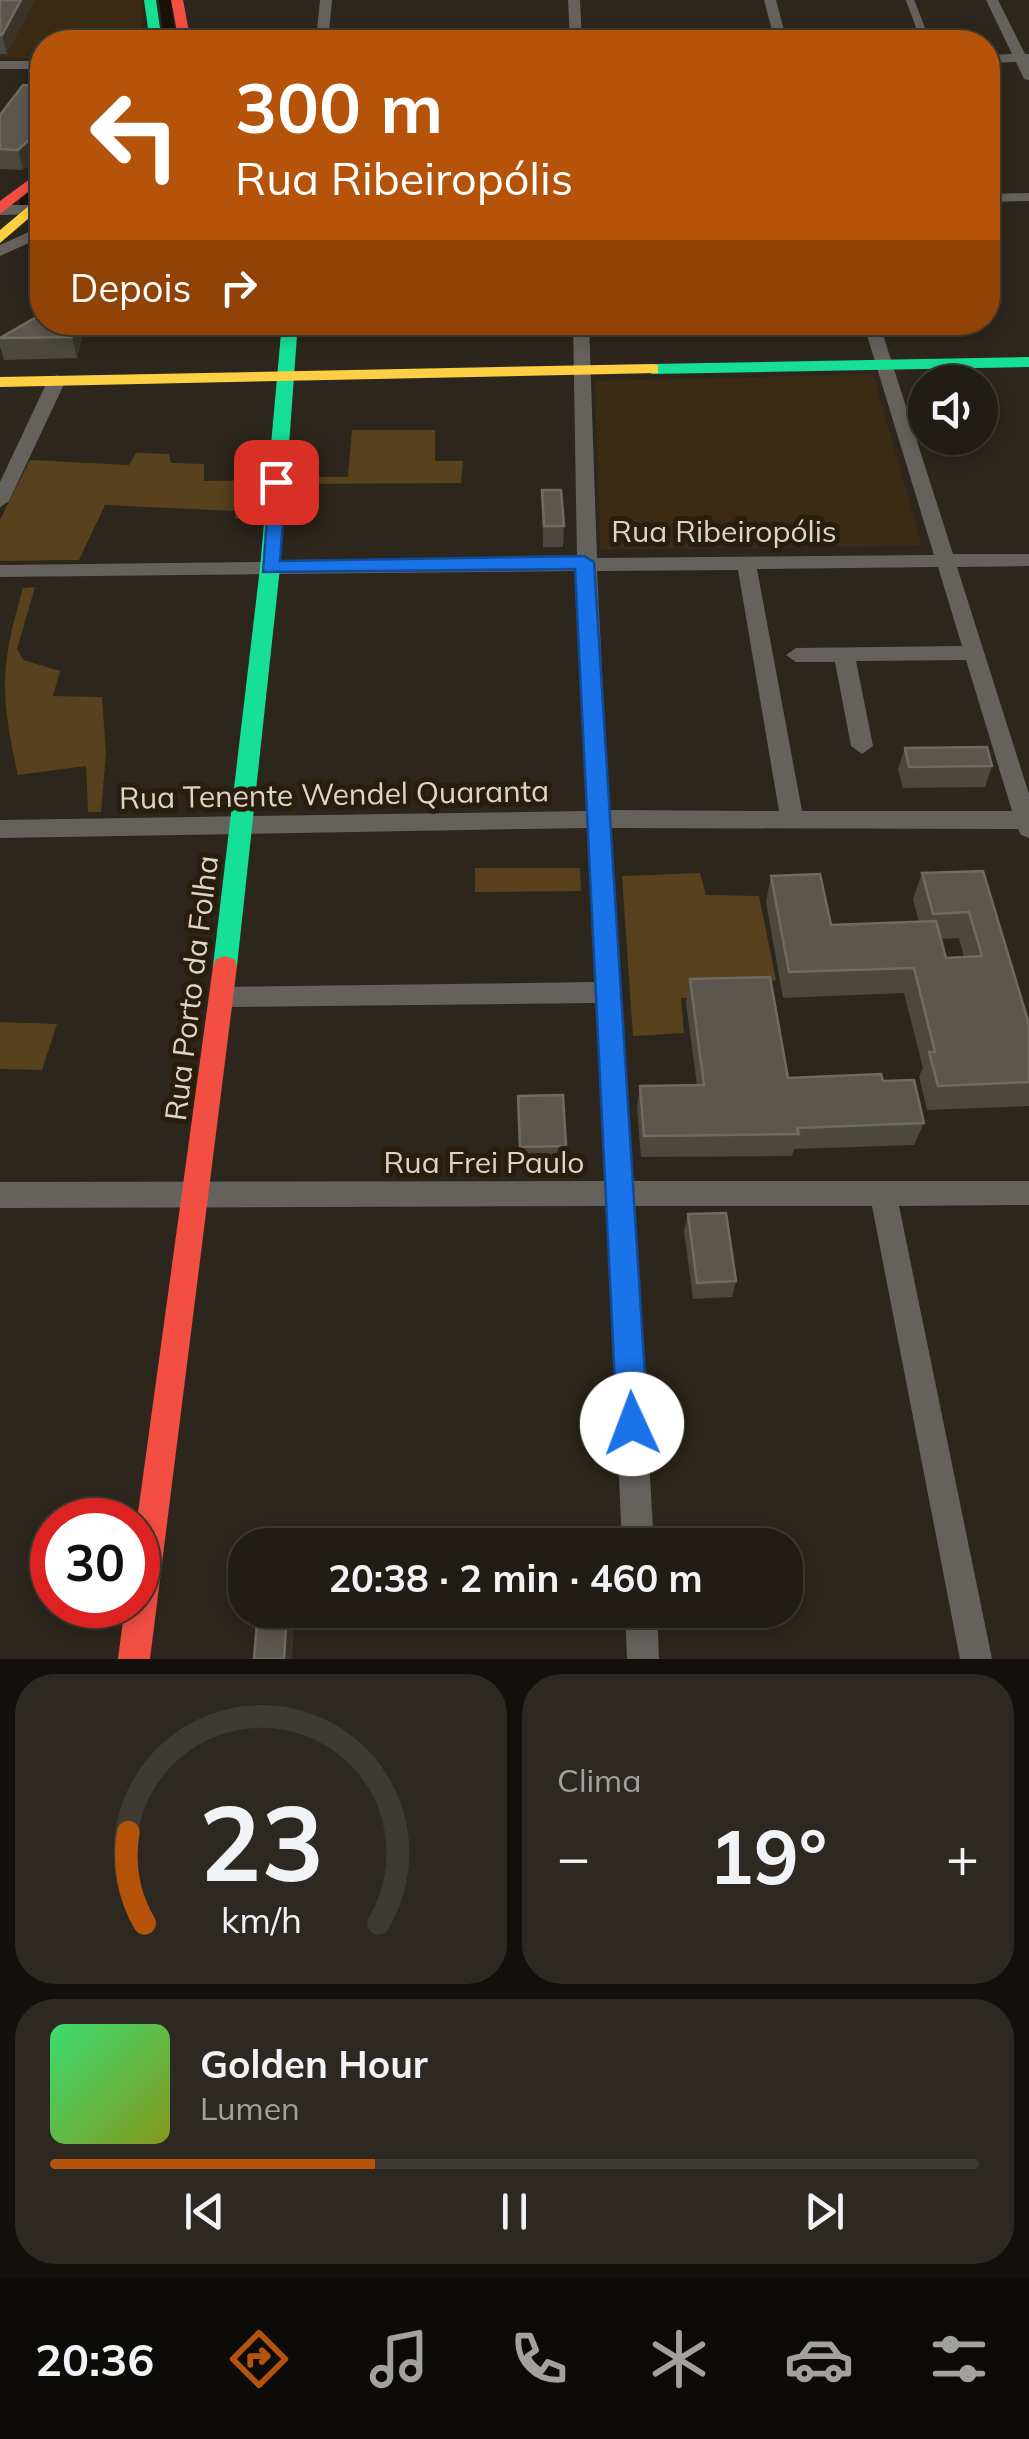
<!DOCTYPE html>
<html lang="pt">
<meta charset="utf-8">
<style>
body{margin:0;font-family:Mulish,sans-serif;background:#2d2922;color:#f1f3f6;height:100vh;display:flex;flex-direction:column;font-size:38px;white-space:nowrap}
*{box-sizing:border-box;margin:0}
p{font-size:32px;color:#a2a1a0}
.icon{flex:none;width:55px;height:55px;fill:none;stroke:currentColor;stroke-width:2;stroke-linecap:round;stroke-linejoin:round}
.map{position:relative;height:1659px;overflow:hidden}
.panel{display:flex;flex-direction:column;gap:15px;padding:15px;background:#120f0c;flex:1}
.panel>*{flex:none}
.banner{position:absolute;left:30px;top:30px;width:970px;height:305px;border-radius:40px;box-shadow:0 5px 15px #0003,0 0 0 2px #3e3a34;background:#b45309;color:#fff;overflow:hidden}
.buttons{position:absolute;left:908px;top:365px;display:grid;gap:20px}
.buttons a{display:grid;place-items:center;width:90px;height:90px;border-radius:50%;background:#211c15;box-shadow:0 5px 15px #0003,0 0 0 2px #3e3a34;font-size:50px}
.speed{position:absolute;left:30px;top:1498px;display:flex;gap:20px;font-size:50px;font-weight:700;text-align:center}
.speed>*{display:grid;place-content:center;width:130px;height:130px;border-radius:50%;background:#211c15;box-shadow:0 5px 15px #0003,0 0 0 2px #3e3a34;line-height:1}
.speed .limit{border:15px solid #d22;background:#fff;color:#111}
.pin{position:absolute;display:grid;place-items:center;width:85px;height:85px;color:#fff;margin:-42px;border-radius:20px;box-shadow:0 5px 15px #0006}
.me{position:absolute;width:110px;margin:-55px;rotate:358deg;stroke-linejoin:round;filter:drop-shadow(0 0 8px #0008)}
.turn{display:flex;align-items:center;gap:35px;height:210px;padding:0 40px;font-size:45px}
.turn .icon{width:130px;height:130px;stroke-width:2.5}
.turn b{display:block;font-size:70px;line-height:85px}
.then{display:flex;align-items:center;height:95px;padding:0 40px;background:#0003;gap:20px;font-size:38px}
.big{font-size:75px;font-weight:700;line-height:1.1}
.panel .card{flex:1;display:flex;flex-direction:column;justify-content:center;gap:15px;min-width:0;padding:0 35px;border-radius:40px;background:#2d2922}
.panel .dial{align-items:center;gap:0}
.dial svg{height:260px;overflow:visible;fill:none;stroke:#3e3a34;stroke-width:7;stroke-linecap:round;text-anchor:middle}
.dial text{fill:#f1f3f6;stroke:none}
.song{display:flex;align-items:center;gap:30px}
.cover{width:120px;height:120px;border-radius:15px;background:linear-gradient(135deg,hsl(140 70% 55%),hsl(70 70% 35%))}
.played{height:10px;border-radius:5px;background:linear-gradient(90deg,#b45309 35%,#3e3a34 35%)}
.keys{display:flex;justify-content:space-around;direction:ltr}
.heat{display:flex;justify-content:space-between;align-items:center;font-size:55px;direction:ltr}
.panel .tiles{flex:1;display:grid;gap:15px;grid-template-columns:1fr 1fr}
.card:last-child{grid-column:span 2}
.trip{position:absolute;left:228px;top:1528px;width:575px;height:100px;border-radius:40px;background:#211c15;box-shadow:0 5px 15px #0003,0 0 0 2px #3e3a34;font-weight:700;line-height:100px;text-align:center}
.tabs{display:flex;height:160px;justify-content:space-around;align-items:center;background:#0d0b08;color:#a2a1a0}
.tabs .icon{width:70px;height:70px}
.tabs .current{color:#b45309}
.tabs b{font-size:45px;color:#f1f3f6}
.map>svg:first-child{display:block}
</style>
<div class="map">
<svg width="1029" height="1659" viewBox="0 0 1029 1659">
<rect width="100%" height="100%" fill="#2c261c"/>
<!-- built -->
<path fill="#3b2b15" d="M0 0H143L142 42H42V59L0 58Z
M873 374 922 546 600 549 595 381Z"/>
<!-- green -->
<path fill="#58411d" d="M352 430H435V461H463L461 483 293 484 297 477H348Z
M136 453 169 454 171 463 204 464V481L264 480 259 518 235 519V511L105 505 79 560 0 561V520L30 460 129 465Z
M35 587 17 649 23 660 60 671 53 696 102 697 106 753 101 812H88L86 766 18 775C0 694 0 667 23 588Z
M475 868H580L581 891 475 892Z
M700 873 706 895 759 896 776 980 737 996 681 998 684 1033 633 1036 622 876Z
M0 1022 57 1024 42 1070 0 1069Z"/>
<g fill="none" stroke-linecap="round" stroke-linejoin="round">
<!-- canal -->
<path fill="#1a1207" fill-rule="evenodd" d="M159 0H171L176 42H164Z
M42 182V194L30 205H20V199Z"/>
<!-- lane -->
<path stroke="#65625e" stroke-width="8" d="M910 0 926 42"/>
<!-- street -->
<path fill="#65625e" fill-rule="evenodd" d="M320 0H332L328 42H316Z
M568 0H580L582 42H570Z
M764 0H776L787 42H775Z
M986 0H998L1025 54H1029V80L1024 79 1016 62 988 63V55L1012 54Z
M0 61H42V69H0Z
M1029 193V201L988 202V194Z
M0 205H42V214L0 215Z
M42 226V237L0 256V245Z
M573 322H589L597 558 934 555 863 322H879L953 554H1029V566L957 567 1029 794V838L1021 835 1018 829 610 828 632 1181H1029V1205L899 1206 992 1659H960L872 1206H634L654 1545H622L607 1206 0 1208V1182L605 1181 596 1003 221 1007 212 1004 209 997 212 990 221 987 595 982 588 828 0 838V820L587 811 578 571 0 577V565L577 558ZM938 567 962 646 796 648 786 655 796 662H835L851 746 862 754 873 746 856 661 966 660 1012 811H802L757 569ZM738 570 779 811 609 810 597 571Z
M57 375 66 380 9 501 0 507V482L48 380Z
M625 1610H657L659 1659H627Z"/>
<!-- fast -->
<path fill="#16e098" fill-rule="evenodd" d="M144 0H156L162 42H150Z
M282 322H298L280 568 237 966 234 973 225 976 216 973 213 966 260 568Z
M1029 357V367L652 374 644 369 652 364Z"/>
<!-- slow -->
<path fill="#ffcf43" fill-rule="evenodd" d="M42 195V207L0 243V230Z
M652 364 658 365V373L0 387V377Z"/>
<!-- jam -->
<path fill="#f24e42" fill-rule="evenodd" d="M171 0H183L191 42H179Z
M42 170V181L0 214V201Z
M225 956 234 959 237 966 150 1659H118L125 1605H138L137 1520 213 966 216 959Z"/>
</g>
<!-- wall -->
<path fill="#4c483e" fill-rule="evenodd" d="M0 0 7 54H0Z
M42 87V153L23 170 0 169V115Z
M86 322 77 358 4 360 0 347V337Z
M542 490 564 526 563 547H543Z
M905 748 992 766 985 787 903 788 898 769Z
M983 871 1029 1024V1106L927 1110 919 1076 923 1068 904 993 783 998 766 902 771 876 831 925 919 922 913 899 922 873ZM959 938 964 957 946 958 941 939Z
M690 979 788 1078 883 1081 924 1123 914 1145 794 1149 792 1156 641 1157 637 1108 640 1086 697 1085 686 1003Z
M518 1096 566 1146 565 1164 520 1165Z
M688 1214 736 1281 732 1297 693 1299 684 1231Z"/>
<!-- shaded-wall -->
<path fill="#39342a" d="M21 0H35L7 54 2 35Z
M42 128V153L23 170 18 150Z
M76 322H86L77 358 72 337Z
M287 1610H295L292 1659H284Z"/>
<!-- building -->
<path fill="#5c574e" stroke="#706b61" stroke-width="2.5" d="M0 0H21L2 35H0Z
M23 85 42 87V128L18 150 0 149V115Z
M42 314V322H76L72 337 0 338Z
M542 490H561L564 526H544Z
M987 747 992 766 909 767 905 748Z
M983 871 1029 1024V1082L938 1086 929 1052H935L914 968 789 972 771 876 820 874 831 925 936 921 946 958 982 956 969 912 933 914 922 873Z
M770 977 788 1078 881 1074 883 1081 914 1080 924 1123 797 1128 799 1134 644 1136 640 1086 704 1085 690 979Z
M563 1095 566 1146 520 1147 518 1096Z
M726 1213 736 1281 697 1283 688 1214Z
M258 1610H287L284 1659H254Z"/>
<!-- route -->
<path fill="#1a73e8" stroke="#114b97" stroke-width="2.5" d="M270 478 286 482 280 561 584 556 594 562 648 1424 643 1435 632 1440 622 1435 617 1424 575 569 263 572Z"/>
<g text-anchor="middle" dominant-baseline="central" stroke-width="10" stroke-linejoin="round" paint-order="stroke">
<!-- street labels -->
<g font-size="30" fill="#ddd5ca" stroke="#291d0b">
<text x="724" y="531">Rua Ribeiropólis</text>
<text transform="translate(334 794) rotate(-1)">Rua Tenente Wendel Quaranta</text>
<text transform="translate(191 988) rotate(-83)">Rua Porto da Folha</text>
<text x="484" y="1162">Rua Frei Paulo</text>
</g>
</g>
</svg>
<div class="buttons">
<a><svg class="icon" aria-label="sound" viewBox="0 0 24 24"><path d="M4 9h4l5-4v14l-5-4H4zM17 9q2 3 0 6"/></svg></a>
</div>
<div class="speed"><div class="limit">30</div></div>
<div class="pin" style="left:276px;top:482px;background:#d93025"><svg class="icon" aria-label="arrive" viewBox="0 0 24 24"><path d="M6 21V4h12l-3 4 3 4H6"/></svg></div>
<svg class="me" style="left:632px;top:1424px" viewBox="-20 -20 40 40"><circle r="19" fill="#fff"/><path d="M0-13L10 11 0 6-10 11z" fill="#1a73e8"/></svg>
<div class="trip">20:38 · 2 min · 460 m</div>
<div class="banner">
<div class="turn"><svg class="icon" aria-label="left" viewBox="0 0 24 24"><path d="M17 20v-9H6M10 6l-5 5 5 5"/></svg><div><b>300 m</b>Rua Ribeiropólis</div></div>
<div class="then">Depois<svg class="icon" aria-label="right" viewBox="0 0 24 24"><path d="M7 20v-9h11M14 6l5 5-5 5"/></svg></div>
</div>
</div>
<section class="panel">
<div class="tiles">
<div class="card dial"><svg viewBox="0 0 100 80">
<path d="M14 69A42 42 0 1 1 86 69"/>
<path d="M14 69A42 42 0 0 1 9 41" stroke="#b45309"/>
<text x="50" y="56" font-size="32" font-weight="700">23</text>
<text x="50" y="72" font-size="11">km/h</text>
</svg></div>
<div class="card"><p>Clima</p>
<div class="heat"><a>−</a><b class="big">19°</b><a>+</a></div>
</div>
<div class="card">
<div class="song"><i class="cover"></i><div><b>Golden Hour</b><p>Lumen</p></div></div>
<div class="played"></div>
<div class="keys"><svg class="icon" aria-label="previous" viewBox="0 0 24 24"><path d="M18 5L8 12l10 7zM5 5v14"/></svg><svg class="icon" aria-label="pause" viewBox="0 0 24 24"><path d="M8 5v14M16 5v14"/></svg><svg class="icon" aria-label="next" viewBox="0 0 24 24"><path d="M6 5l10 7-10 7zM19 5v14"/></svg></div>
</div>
</div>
</section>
<nav class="tabs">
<b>20:36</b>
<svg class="icon current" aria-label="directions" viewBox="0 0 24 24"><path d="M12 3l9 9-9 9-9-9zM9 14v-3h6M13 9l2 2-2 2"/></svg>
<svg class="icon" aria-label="music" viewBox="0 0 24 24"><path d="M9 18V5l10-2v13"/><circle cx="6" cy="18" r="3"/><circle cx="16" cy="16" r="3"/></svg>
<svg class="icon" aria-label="phone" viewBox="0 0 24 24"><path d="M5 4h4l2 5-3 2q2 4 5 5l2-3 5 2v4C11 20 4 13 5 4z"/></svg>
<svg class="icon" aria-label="climate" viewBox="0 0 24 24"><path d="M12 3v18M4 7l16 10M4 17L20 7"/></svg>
<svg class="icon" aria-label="car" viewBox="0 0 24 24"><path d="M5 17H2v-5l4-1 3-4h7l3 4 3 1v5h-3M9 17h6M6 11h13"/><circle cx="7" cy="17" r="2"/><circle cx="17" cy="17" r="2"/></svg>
<svg class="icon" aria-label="filters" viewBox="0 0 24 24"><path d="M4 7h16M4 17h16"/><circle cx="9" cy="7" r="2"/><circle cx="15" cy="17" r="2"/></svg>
</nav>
